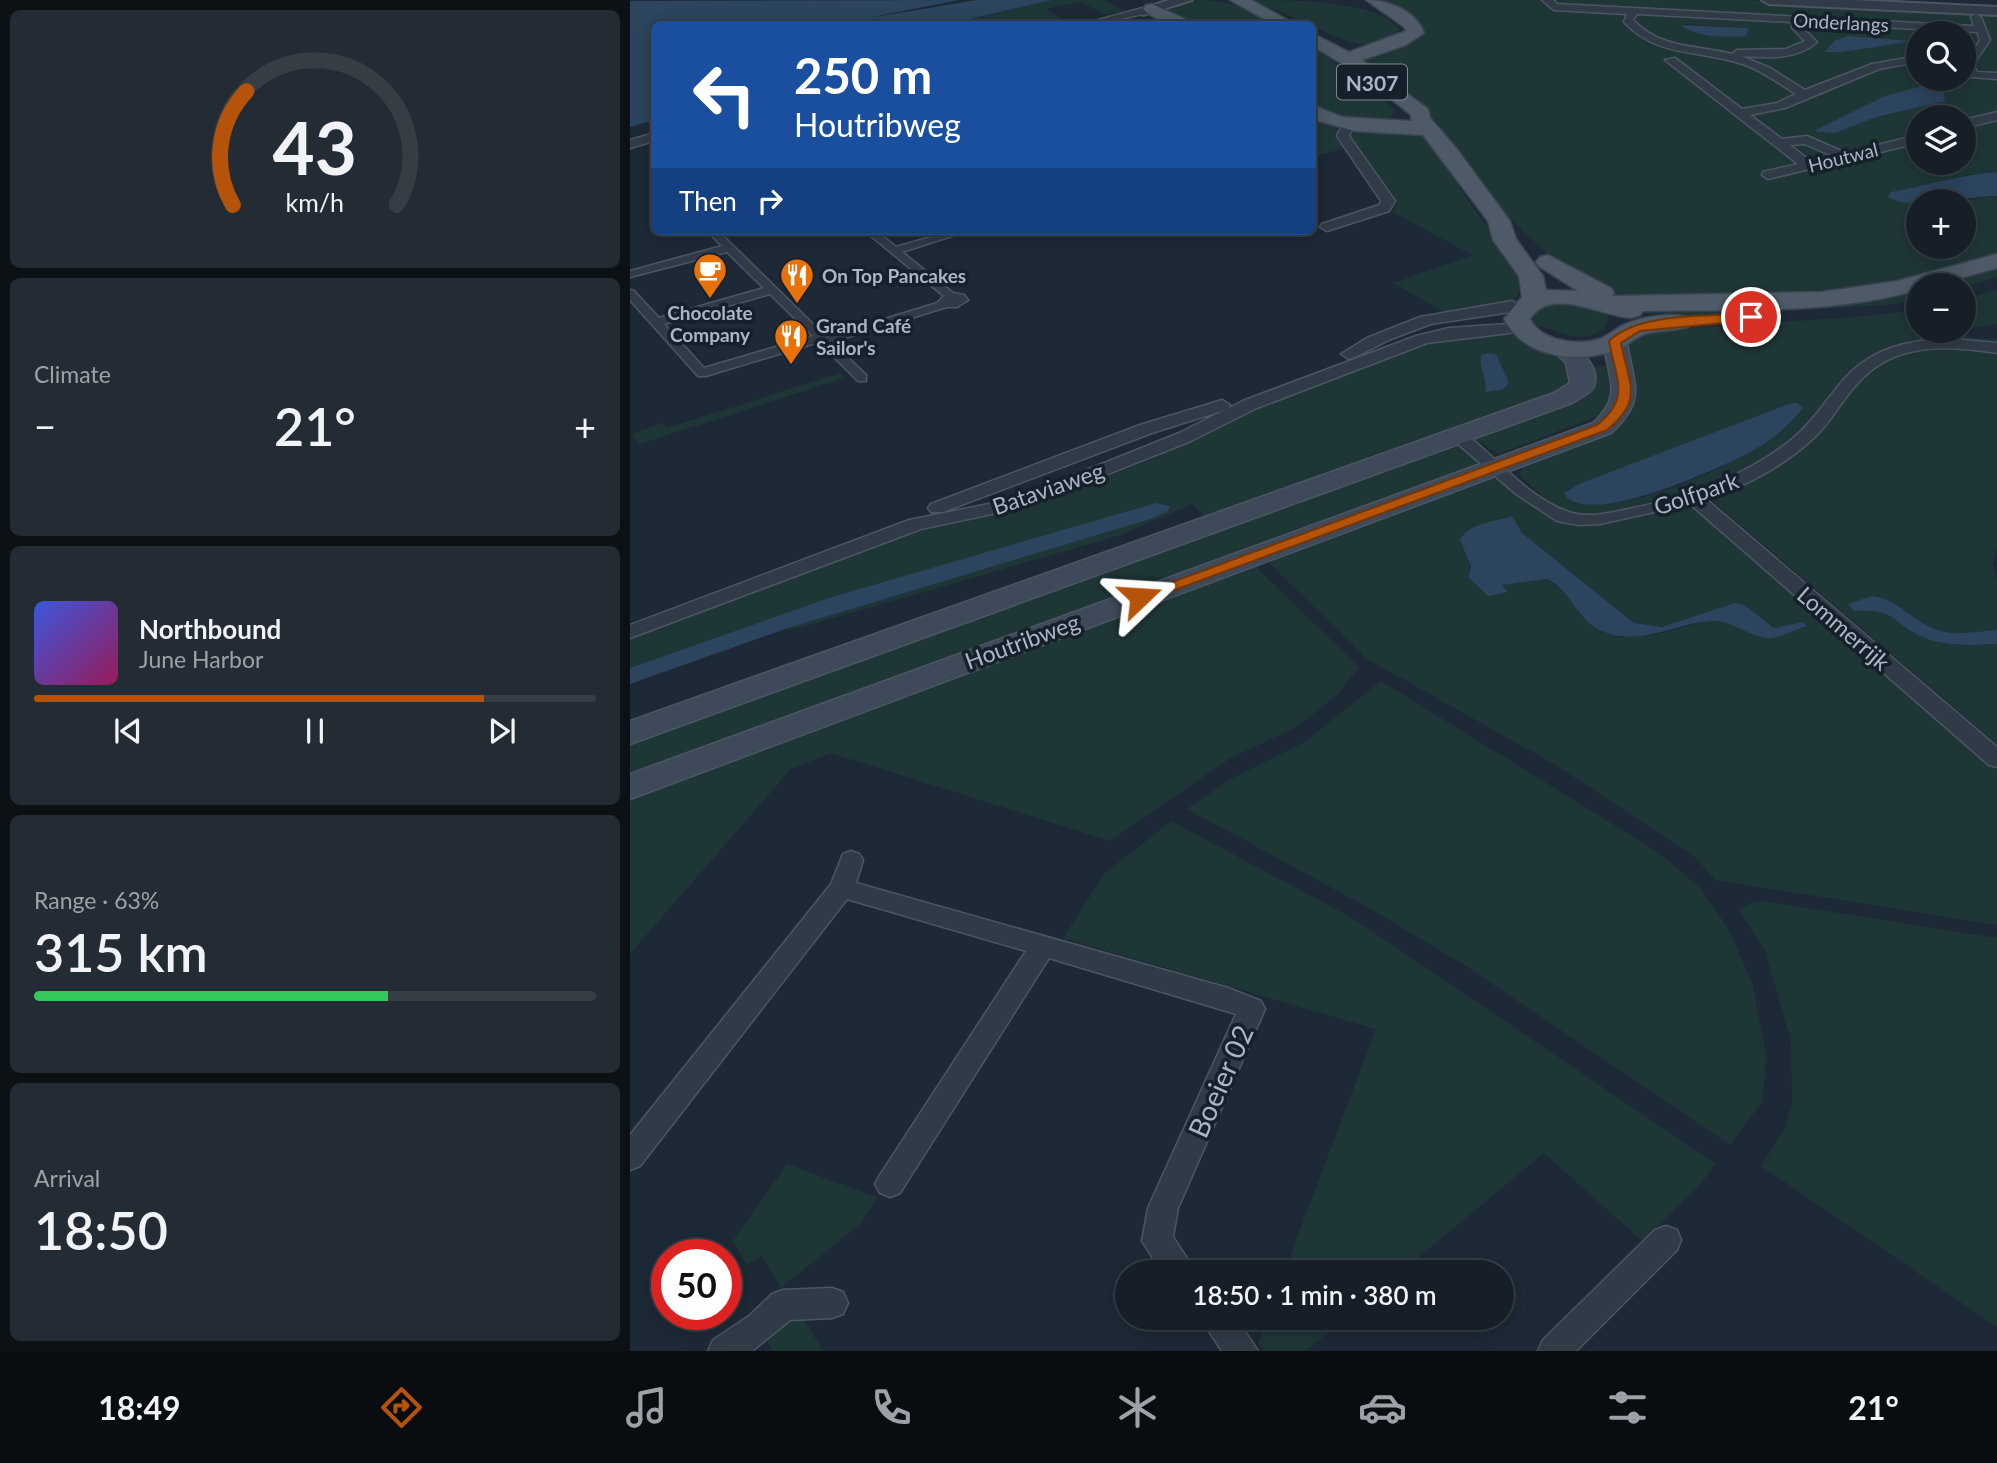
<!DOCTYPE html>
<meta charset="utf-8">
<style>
body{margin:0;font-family:Lato,sans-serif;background:#232c34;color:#f1f3f6;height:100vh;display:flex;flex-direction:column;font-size:26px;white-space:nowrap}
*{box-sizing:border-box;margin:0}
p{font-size:23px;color:#9ea2a8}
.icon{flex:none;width:38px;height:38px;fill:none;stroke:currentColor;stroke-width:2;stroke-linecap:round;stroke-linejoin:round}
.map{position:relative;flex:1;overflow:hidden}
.side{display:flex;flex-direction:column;gap:10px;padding:10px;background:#0c1116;width:630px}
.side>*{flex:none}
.guide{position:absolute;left:21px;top:21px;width:665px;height:214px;border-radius:10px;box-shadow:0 4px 18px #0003,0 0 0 2px #353d45;background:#1a4fa0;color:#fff;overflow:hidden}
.controls{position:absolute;left:1276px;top:21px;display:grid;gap:14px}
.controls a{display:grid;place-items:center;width:70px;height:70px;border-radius:50%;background:#161f28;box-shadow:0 4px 18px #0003,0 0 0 2px #353d45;font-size:35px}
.speed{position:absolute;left:21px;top:1239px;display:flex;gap:14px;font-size:35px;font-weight:700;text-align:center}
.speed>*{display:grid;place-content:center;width:91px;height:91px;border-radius:50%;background:#161f28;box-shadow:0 4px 18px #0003,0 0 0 2px #353d45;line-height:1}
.speed .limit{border:10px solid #d22;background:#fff;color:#111}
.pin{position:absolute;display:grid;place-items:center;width:60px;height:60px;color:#fff;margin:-30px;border:4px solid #fff;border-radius:50%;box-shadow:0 2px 7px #0007}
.me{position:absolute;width:77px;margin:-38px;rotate:70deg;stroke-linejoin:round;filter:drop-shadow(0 0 5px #0008)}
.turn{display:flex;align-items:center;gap:24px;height:147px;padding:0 28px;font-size:32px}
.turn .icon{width:91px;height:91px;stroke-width:2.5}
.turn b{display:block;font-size:49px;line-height:60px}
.then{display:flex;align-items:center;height:66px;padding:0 28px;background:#0003;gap:14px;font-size:26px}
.big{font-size:52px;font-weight:600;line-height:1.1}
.side .card{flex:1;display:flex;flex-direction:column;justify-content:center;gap:10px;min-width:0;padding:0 24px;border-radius:10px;background:#232c34}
.side .dial{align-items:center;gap:0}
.dial svg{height:182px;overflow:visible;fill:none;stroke:#353d45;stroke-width:7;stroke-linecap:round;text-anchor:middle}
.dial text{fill:#f1f3f6;stroke:none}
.song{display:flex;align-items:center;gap:21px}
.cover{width:84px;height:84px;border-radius:10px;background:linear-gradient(135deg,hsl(230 70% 55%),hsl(330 70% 35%))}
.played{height:7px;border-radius:4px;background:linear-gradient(90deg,#b45309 80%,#353d45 80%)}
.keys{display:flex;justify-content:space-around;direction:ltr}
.heat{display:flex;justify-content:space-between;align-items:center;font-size:38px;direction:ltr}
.charge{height:10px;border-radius:5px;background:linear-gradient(90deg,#34c759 63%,#353d45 0)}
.trip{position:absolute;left:485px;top:1260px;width:399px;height:70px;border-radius:35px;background:#161f28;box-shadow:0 4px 18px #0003,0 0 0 2px #353d45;font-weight:600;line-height:70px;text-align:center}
.dock{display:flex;height:112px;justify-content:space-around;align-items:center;background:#090c10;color:#9ea2a8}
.dock .icon{width:49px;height:49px}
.dock .on{color:#b45309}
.dock b{font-size:32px;color:#f1f3f6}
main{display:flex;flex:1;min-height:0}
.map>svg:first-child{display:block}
</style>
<main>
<section class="side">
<div class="card dial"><svg viewBox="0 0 100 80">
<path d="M14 69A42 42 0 1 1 86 69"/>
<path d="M14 69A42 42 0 0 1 20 19" stroke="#b45309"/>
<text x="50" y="56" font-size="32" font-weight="700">43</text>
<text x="50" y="72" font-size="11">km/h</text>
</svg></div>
<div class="card"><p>Climate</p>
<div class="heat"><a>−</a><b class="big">21°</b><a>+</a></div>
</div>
<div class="card">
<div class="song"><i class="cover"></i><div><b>Northbound</b><p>June Harbor</p></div></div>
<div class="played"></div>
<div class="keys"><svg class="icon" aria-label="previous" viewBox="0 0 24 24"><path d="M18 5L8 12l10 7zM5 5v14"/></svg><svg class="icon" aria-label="pause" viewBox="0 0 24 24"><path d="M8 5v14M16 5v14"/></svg><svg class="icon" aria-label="next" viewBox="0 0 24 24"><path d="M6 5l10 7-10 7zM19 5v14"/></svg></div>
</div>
<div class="card"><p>Range · 63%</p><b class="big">315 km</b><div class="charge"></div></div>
<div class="card"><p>Arrival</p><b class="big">18:50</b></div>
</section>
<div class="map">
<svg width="1367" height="1351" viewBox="0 0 1367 1351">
<rect width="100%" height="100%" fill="#1d2936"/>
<!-- green -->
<path fill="#1f3637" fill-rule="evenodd" d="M421 0H473L495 11 476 15 450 2 416 9 431 18 405 24H318Z
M567 0C599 0 619 9 648 24H556L533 13V8Z
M620 0C660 0 747 0 769 29 748 67 684 25 660 16 647 10 633 7 620 0Z
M750 0H1114L1367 12V172C1332 174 1306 181 1278 202L1288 201V247H1334V201H1289H1332L1367 196V256L1272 281 1215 290 1106 297H1010L977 292 942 274 899 237 871 208 791 105 734 60 733 56 779 42 790 34 760 5ZM1053 24 1116 28 1119 30 1112 36 1062 33ZM1288 33H1334V79H1288ZM1288 117H1334V163H1288Z
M682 45 761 106 765 112C746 136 704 115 683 106Z
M682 116 707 129V137L715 148 683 157Z
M720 130 793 134 826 175 831 190 884 265 889 280 888 296 869 308 814 312 764 283 842 255 763 212 767 202 765 198 718 136Z
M1367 266V277L1334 287 1296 285Z
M1288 287V300L1259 305 1036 318 1033 311Z
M1367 290V324L1334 329V299Z
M922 303 949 304 977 315 979 319C963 353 925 329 901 323V313Z
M1288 310V331H1331L1329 333 1342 338 1367 339V344C1327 344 1283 337 1246 353 1211 368 1195 409 1168 433 1123 472 1066 491 1009 505 991 510 970 517 952 516 928 514 907 491 890 476L892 463 993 419C1011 394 999 374 990 347L1013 331 1225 317ZM1161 403 1164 418C1125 459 1002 515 945 503L936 490Z
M876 334 894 338 933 355 946 375 938 389 576 517 562 504 491 535 169 628 132 631 0 683V634L294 526 394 509 531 456 529 453 615 411 807 340ZM858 353 872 390 855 391C858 378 848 368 851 355Z
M1308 347 1367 350V548L1363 564 1367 580V630C1350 631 1328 636 1311 631 1286 624 1268 597 1242 596L1240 610C1260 610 1268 623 1284 633 1308 648 1340 645 1367 644V744L1084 502 1083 497 1133 474 1240 366 1277 350Z
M979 366C985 387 986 403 967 416L869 454 847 440 850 435 933 405 955 367Z
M210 373 214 378 10 444 2 434 33 423 37 428Z
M826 443 851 464 0 779V742Z
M859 478C894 482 915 521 950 525 984 529 1041 499 1067 509L1367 770V925L1085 880 1065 857 924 764 737 659 634 558ZM881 516 892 533 1004 623 1032 627 1059 620 1129 617 1144 628 1172 622 1176 626 1142 638 1093 620 1077 621 1023 635 992 637 951 616 940 596 917 579 871 585 877 592 838 577 846 527Z
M622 563 729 667 708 694 668 726 599 759 480 841 201 753 161 769 0 954V795Z
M751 681 1028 852 1070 888 1098 928 1123 985 1136 1055 1133 1101 1100 1145 836 966 737 907 557 809 602 778 676 741Z
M541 821 724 919 1086 1164 1069 1186 1012 1241 914 1153 771 1272H654L746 1029 433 938 475 873Z
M1134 901 1367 938V1327L1131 1166 1154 1130 1162 1103 1161 1041 1135 951 1109 910 1122 902Z
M157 1164 248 1198 230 1224 151 1288 132 1256 116 1265 103 1241Z
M168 1310 193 1351H143L133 1333Z
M637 1318H716L676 1351H634L628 1343Z"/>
<!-- water -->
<path fill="#2c445d" d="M329 0 238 18 347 0H421L318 24H24V120L0 127V1Z
M1051 25 1116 28 1119 29 1115 36C1097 38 1064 37 1051 25Z
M1218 36 1283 41 1212 52H1195L1204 41Z
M1308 85 1313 87 1315 101 1246 117 1205 133 1184 131 1255 96 1292 86Z
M1367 172V196C1342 196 1278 211 1258 197L1261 192C1297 186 1331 174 1367 172Z
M858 353 866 354 879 383 872 390 855 392C858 378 848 368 851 355Z
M1161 403H1167L1173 408C1160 424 1146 437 1129 447 1101 464 954 532 934 493L949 484Z
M526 503 540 506 537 512 520 519 158 628 0 684V668L202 597Z
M882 516 892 533 1004 623 1032 627 1105 603 1114 605 1144 628 1173 622 1177 626C1166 629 1152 637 1141 638 1120 639 1102 619 1080 621 1043 624 1008 648 970 630 946 619 941 590 917 579L872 585 878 592 858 596 838 577 841 566 830 540C838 523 865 522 882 516Z
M1242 596C1268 598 1285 624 1311 631 1328 636 1350 631 1367 630V644C1344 645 1317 647 1295 638 1261 624 1269 608 1225 611L1218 604Z"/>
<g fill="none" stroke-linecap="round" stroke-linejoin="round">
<!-- pedestrian casing -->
<g stroke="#4b5662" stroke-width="3">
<path id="pedestrian" d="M77 231H88L196 337 307 303 314 296 235 231H246L266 247 322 231H338L272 252 323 293 334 295 338 300 327 307H317L202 342 236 375V381H228L189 342 76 376H68L0 300V290L4 291 29 318 134 288 97 252 0 277V271L92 246ZM140 294 183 336 74 368 34 324Z"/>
</g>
<!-- minor casing -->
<g stroke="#4b5662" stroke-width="3">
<path id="minor" d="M912 0H923L927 4 1344 26 1341 17 1346 14 1351 17 1360 40 1343 65 1347 72 1367 73V79L1340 77C1328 60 1342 56 1350 40L1347 32 1173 23 1172 27 1187 42C1168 60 1136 58 1111 56L1140 68 1175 90 1242 64 1288 56V62L1249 69 1155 108 1120 115 1152 139 1177 136 1216 153 1288 135V143L1138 179 1132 175 1133 172 1168 164 1035 60 1045 58 1112 109 1147 103 1166 94C1148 83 1130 69 1109 63 1067 50 1027 57 994 22L997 14 924 10ZM1007 14 1162 22V28L1175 41 1156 49 1107 50 1102 54C1066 45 1031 49 1003 20ZM1175 144 1202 156 1180 161 1160 145Z
M513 8 518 11 517 13 469 24H453Z
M1367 112V120L1334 128V120Z
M714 121 724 124 719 136 765 201 759 211 697 231 690 227 692 224 749 205 751 201 707 136Z
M24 133V141L0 148V140Z
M882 301 890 306 880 312 801 324 761 339 725 357 719 359 711 354 737 338 790 317Z
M891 323 896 325V331L797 343 627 408 561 441 395 507 291 529 0 638V625L279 520 384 499 549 433 615 400 786 336 819 328Z
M1323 339 1367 343V353C1317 345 1263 342 1227 384 1212 400 1202 420 1187 435 1156 465 1116 486 1076 499L1367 747V767L1359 765 1060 504 970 524 949 525 927 521 886 494 819 436 822 432H834C866 458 900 499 939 512 961 520 991 510 1013 506 1066 494 1118 474 1161 440 1181 424 1194 403 1210 384 1239 348 1279 339 1323 339Z
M592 400 600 405 598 409 522 433 313 512H301L298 508 301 504 510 425Z
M221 851 229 854 233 860 226 883 598 988 631 1001 635 1009 548 1208 543 1237 566 1272H532L512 1241 518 1208 606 1014 419 958 270 1193 260 1197 250 1193 245 1184 250 1175 396 951 217 899 10 1166 0 1170V1135L201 884 213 854Z
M1036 1226 1047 1230 1051 1240 1047 1250 946 1351H908L913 1340 1025 1230Z
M202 1288 213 1292 218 1303 213 1314 202 1318 160 1320 122 1351H78L83 1340 119 1316 142 1294 153 1290Z
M570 1318H606L628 1351H592Z"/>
</g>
<!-- tertiary casing -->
<g stroke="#4b5662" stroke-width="4">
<path id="tertiary" d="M539 0H562L513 15 506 11Z
M1132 0H1223L1367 7V15L1139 4Z"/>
</g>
<!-- secondary casing -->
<g stroke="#4b5662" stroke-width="3">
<path id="secondary" d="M985 335 993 337 997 342C1003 385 1018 399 981 433L0 799V774L963 423C994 395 978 377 973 342L977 337Z
M931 340C948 344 971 367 964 386 961 394 948 399 942 403L0 744V721L924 393 940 383 936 363 919 347 923 342Z"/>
</g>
<!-- primary casing -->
<g stroke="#394450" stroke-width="3">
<path id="primary" d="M600 0H621L665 24H643Z
M736 0C758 0 786 10 794 33L776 45 732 60 798 109 800 118 826 148 880 221 886 239 913 276 916 290 948 291 910 267 906 262 910 257 918 255 981 288 984 293 982 296 1192 292 1267 281 1367 254V268L1306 285H1288V290C1200 315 1104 309 1013 311L1010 315 1001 318C970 316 921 286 900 319 911 341 947 346 969 339 978 336 985 329 993 325 1011 317 1039 312 1058 317L1062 322 1058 327C1044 331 1028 330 1015 334 1004 338 996 347 986 350 947 364 894 358 874 319L892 297 889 276 863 240 858 221 793 135 724 131 682 119V105L712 117 781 121V115L733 76 682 46V33L719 52 776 31 774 27Z
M522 4 557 20 560 24C543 25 526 22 513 9L516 5Z"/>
</g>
<!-- pedestrian -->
<use href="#pedestrian" fill="#303b47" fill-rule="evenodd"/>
<!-- minor -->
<use href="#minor" fill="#303b47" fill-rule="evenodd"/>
<!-- tertiary -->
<use href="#tertiary" fill="#303b47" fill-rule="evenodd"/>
<!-- secondary -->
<use href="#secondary" fill="#3e4a5a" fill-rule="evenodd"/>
<!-- primary -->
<use href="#primary" fill="#4e5a67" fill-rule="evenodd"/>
</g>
<!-- route -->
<path fill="#b45309" stroke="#753606" stroke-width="2" d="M1121 314 1125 315V320L1010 331 991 343C999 385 1014 400 977 430L515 601 510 602 502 597 967 425C1001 398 986 380 979 341 1009 312 1081 316 1121 314Z"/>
<!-- icons -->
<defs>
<g id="cafe-pin" transform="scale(1.75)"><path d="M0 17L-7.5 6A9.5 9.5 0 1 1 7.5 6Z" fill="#e8710a" stroke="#16202b"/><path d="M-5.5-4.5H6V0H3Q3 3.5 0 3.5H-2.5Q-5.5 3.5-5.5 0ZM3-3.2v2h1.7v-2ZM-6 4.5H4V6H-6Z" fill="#fff"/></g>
<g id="restaurant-pin" transform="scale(1.75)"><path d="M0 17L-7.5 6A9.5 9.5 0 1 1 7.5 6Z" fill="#e8710a" stroke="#16202b"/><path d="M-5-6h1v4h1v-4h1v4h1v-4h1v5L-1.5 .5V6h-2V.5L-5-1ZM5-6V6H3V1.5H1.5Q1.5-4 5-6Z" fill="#fff"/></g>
</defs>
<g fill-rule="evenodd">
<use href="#cafe-pin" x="80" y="270"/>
<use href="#restaurant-pin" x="167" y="275"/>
<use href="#restaurant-pin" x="161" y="336"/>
</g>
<g text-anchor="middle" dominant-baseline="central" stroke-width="7" stroke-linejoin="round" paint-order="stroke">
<!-- far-street labels -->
<g font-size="19" fill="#a9b6c4" stroke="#16202b">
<text transform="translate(1211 22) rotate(3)">Onderlangs</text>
<text transform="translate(1213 157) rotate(-14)">Houtwal</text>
</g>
<!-- far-poi labels -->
<g font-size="19" font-weight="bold" fill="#a9b6c4" stroke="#16202b" text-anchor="start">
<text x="192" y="275">On Top Pancakes</text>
<text x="80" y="312" text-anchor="middle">Chocolate<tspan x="80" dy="22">Company</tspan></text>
<text x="186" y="325">Grand Café<tspan x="186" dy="22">Sailor's</tspan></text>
</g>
<!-- shield labels -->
<rect fill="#16202b" stroke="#7d8996" stroke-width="2" x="707" y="64.5" width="70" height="35" rx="5"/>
<g font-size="21" font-weight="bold" fill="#a9b6c4">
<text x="742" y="82">N307</text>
</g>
<!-- street labels -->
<g font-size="23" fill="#a9b6c4" stroke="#16202b">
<text transform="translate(418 488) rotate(-19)">Bataviaweg</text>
<text transform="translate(1066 493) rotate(-19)">Golfpark</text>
<text transform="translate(1214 628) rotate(41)">Lommerrijk</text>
<text transform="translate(392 641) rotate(-20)">Houtribweg</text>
</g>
<!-- near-street labels -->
<g font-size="28" fill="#a9b6c4" stroke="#16202b">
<text transform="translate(590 1081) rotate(-66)">Boeier 02</text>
</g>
</g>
</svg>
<div class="controls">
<a><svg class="icon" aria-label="search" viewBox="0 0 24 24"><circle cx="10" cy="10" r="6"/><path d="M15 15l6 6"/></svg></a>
<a><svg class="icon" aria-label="layers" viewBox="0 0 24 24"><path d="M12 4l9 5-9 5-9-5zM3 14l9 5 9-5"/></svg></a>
<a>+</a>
<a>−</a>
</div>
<div class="speed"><div class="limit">50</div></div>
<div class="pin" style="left:1121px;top:317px;background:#d93025"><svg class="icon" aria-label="arrive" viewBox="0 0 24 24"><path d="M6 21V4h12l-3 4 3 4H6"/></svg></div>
<svg class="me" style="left:510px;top:597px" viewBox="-20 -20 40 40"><path d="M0-17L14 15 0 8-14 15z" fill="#b45309" stroke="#fff" stroke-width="4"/></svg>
<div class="trip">18:50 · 1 min · 380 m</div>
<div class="guide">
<div class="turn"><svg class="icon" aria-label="left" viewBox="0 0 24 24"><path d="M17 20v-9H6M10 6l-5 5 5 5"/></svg><div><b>250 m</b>Houtribweg</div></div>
<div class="then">Then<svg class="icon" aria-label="right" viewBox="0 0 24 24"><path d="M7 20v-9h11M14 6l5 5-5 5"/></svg></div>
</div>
</div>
</main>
<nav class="dock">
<b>18:49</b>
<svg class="icon on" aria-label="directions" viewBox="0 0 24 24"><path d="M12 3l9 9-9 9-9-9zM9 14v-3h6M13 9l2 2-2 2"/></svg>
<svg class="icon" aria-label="music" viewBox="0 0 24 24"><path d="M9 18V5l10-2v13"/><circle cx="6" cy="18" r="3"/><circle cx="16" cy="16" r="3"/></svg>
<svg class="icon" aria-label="phone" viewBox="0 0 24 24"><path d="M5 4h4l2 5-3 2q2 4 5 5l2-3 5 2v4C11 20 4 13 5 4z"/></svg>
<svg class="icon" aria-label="climate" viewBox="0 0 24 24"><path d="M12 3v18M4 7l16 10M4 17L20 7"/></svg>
<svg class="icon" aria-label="car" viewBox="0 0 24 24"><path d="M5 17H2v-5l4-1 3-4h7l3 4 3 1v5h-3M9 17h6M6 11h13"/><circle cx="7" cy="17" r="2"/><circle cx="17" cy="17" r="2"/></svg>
<svg class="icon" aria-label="filters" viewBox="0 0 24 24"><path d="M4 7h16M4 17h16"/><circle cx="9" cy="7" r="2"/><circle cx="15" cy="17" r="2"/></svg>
<b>21°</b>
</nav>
